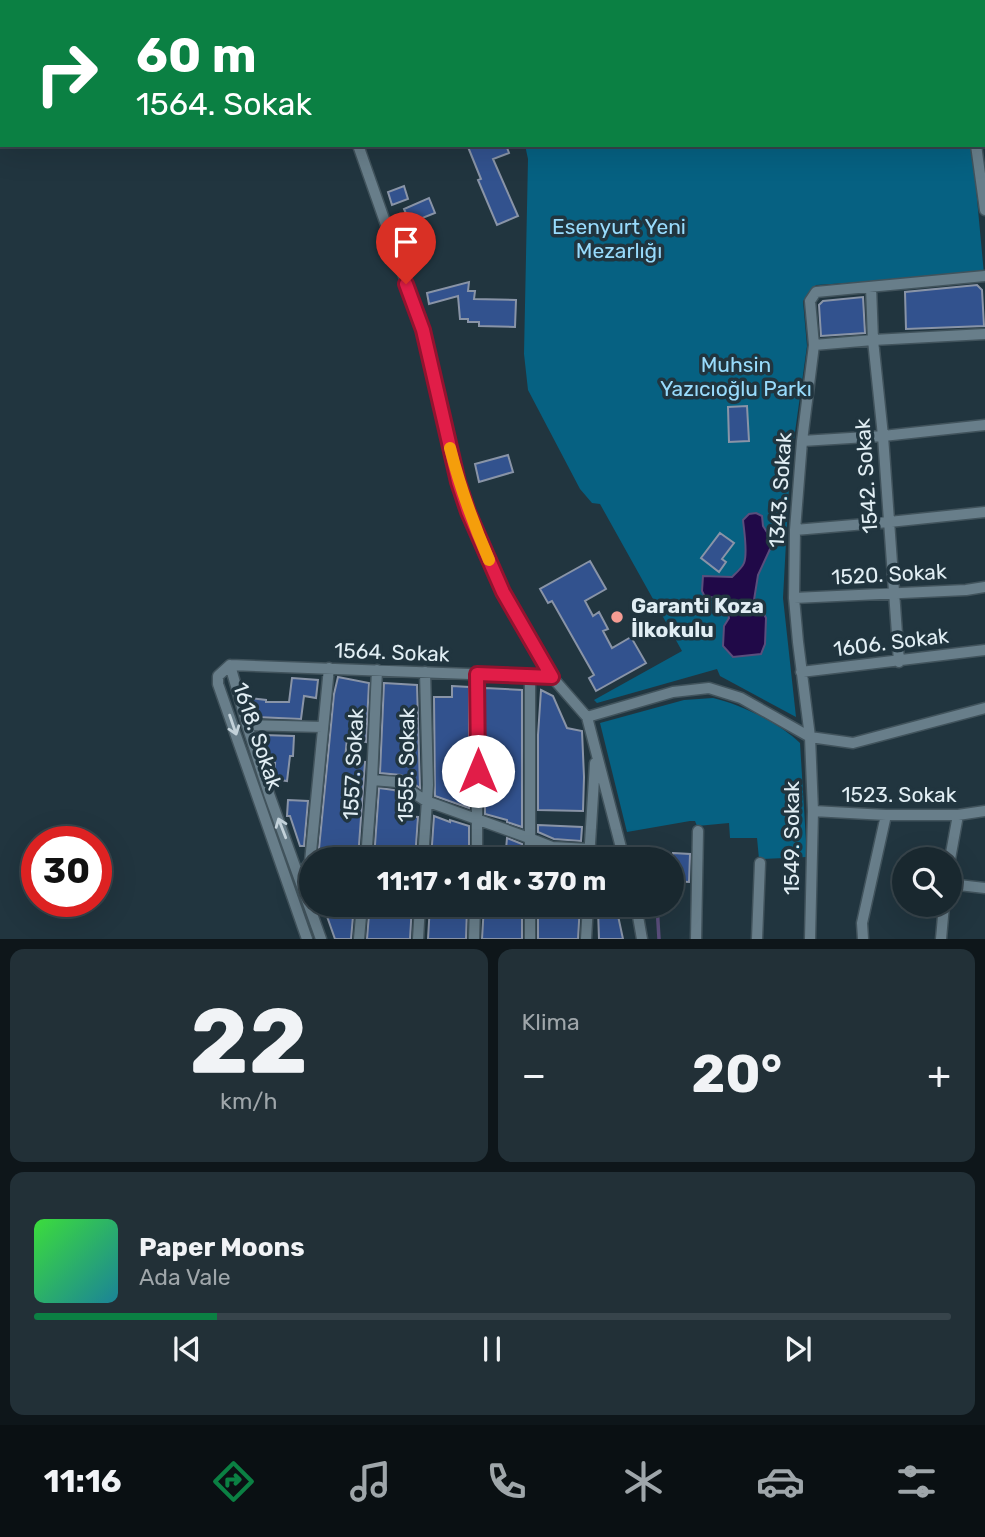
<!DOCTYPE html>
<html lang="tr">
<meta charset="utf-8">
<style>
body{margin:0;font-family:Rubik,sans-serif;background:#223037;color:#f1f3f6;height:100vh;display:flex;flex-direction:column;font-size:26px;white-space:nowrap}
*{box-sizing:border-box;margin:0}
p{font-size:23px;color:#9fa6aa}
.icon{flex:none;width:38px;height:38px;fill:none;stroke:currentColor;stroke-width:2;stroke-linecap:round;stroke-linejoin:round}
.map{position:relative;height:939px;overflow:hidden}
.drawer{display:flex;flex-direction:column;gap:10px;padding:10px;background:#0e161a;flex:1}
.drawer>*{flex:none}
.top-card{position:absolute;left:0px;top:0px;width:985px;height:147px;box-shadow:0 7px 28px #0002,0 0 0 2px #37444b;background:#0b8043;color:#fff;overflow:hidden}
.buttons{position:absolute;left:892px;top:847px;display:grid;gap:14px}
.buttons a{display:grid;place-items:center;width:70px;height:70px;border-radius:50%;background:#19282f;box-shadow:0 7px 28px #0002,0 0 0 2px #37444b;font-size:35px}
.speed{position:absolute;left:21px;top:826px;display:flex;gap:14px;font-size:35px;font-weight:700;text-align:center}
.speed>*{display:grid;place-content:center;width:91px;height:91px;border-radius:50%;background:#19282f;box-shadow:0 7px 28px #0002,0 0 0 2px #37444b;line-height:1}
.speed .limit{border:10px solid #d22;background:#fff;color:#111}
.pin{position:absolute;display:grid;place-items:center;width:60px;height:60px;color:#fff;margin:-72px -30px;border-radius:50% 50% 50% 0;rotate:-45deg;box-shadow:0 0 7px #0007}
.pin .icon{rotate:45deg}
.me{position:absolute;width:77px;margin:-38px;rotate:0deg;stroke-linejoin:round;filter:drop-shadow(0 0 5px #0008)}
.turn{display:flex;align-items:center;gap:24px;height:147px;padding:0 21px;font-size:32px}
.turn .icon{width:91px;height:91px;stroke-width:2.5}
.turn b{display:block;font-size:49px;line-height:60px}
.big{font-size:52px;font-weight:700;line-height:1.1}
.drawer .tile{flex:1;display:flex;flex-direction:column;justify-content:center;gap:10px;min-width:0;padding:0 24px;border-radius:14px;background:#223037}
.drawer .dial{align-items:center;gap:0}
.dial b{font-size:91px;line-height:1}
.song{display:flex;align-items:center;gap:21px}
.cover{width:84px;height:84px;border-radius:10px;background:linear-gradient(135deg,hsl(120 70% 55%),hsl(190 70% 35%))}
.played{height:7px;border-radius:4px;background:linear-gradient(90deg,#0b8043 20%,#37444b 20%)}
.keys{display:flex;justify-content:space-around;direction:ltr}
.heat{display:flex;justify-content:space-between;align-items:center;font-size:38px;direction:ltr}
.drawer .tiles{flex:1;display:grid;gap:10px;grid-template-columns:1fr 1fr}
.tile:last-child{grid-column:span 2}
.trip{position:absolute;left:299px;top:847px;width:385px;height:70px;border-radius:35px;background:#19282f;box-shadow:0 7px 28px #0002,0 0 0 2px #37444b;font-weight:700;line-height:70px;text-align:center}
.menu{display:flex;height:112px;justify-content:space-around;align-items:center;background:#0a1013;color:#9fa6aa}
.menu .icon{width:49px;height:49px}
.menu .active{color:#0b8043}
.menu b{font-size:32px;color:#f1f3f6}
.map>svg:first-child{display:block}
</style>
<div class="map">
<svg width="985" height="939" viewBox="0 0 985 939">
<rect width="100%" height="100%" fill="#21353f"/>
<!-- green -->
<path fill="#066182" d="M518 0H703V2H518Z
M525 145H972L984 274 816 285 803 301 807 346 790 468 783 598 796 717 720 676 717 669 597 703 594 700 682 651 600 504 592 503 580 489 528 390 524 354 528 159Z
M713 698C740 704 781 724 800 743L807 857 759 859 757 838H730L729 823 697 826 695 821H690L627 832 600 723 684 700Z"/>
<!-- water -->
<path fill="#200948" stroke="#5a4e7c" stroke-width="2" d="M756 513 762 516 763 526 770 537 771 547 758 575 754 600 757 608 762 610 766 618 765 644 761 654 733 657 723 646 724 626 729 618 724 598 705 597 702 591 703 576 732 577C736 573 742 568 744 563 748 553 744 531 743 520L749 514Z"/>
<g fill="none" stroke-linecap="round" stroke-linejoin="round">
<!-- stream -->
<path stroke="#5a4e7c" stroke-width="3.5" d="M650 849 652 859
M657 905 659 939"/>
</g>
<!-- building -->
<path fill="#32528e" stroke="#8994a7" stroke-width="2" d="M473 145H506L509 153 493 159 518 216 497 225 478 180 481 179 468 147Z
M404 186 408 199 392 205 388 192Z
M429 198 435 213 410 223 404 209Z
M469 282 468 291H475L474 299 516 300 515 327 479 326V322H468V319H460L458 296 429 304 427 293Z
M977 285 982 290 984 326 906 329 905 292Z
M863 297 865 333 821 336 819 305 823 301Z
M747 406 749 441 729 442 728 407Z
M508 455 513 472 479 482 475 464Z
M720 533 734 543 722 559 726 562 719 572 701 558Z
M590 561 606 589 585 601 593 616 599 612 608 629 603 631 612 648 631 637 646 663 596 691 589 678 594 675 552 601 548 603 540 589Z
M338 677 369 683 366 742 347 738 345 760 365 762 358 859H318L334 694Z
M292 678 318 680 316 698 304 696 301 719 256 717 251 698 266 700V702H289Z
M384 683 417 685 420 788 401 775 380 773Z
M452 686 469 687V808L435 796 434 697H452Z
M485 688 522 690V827L507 822V820L485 814Z
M541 690 553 696 567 728 582 731 584 777 583 811 538 810V735Z
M263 735 294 736 293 756H290L287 781 273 779 275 763H270Z
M379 788 394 790 398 792 397 816 418 817 415 859H374Z
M288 800 308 801 304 846H300L290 816H287Z
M434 816 450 822V820L469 826V859H431Z
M538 825 582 827 581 841 554 839 538 832Z
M507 838 522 844V859H485V849H506Z
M538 850 563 857 562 859H538Z
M673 853 690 854 689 882 672 881Z
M323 905H354L351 939H335Z
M395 905H412L410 939H367L369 914 394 915Z
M430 905H447V907L467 908 466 939H428Z
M484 905H522V939H482Z
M538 905H580L578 939H538Z
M598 910 617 911 623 939H599Z"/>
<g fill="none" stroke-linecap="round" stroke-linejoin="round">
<!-- minor casing -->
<g stroke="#41535c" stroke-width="13">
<path id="minor" d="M309 0V2
M953 0 954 2
M358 145 423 330 458 482 468 512 503 592 520 622 552 677 587 717 624 859
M976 145 985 210
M871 287 873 340 883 436 899 662
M814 345 873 340 985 334
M802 441 883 436 985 425
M795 530 889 522 985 512
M794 598 966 590 985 587
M230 665 552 677
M230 665 218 676V684L307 939
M230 665 247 725 269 794 321 939
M801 672 985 650
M530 676V859
M587 717 673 692 709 688 741 698 810 737 853 743 985 708
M247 725 323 727
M372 780 397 782 426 801 529 838 552 847 590 849
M813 811 886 815H958L985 811
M366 859 372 780 377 670
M423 859 428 785 425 672
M477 859V674
M589 859 595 763
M950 859 958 815
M300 876 310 862 329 668
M950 884 985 888
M636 905 642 939
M359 939 362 905
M418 939 420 905
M474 939 475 905
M530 939V905
M586 939 588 905
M696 939 698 831
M757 939 760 863
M810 939 813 811 810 737 798 642 794 598 795 530 802 441 814 345 810 301 816 292 985 276
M863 939 862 923 886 815
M941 939 944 905"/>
</g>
<!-- minor -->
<use href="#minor" stroke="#687e8a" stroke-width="10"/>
</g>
<!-- one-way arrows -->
<defs><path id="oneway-shaft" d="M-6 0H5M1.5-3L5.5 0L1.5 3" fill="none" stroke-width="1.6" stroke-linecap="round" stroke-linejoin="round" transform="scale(1.75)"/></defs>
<g stroke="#c3d2da">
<use href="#oneway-shaft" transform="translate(233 725) rotate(71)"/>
<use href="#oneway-shaft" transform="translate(282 828) rotate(-111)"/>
</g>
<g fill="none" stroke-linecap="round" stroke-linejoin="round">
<!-- route casing -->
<g stroke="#92132f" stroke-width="18">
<path id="route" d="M406 284 423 330 458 482 468 512 503 592 552 677 477 674 478 771"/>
</g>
<!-- route -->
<use href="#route" stroke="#e11d48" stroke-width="12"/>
<!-- slow -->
<path stroke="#f59e0b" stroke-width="12" d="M450 448C460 487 473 523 489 560"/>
</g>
<!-- markers -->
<circle fill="#f59c93" stroke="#21353f" stroke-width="2.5" cx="617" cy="617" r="7"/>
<g text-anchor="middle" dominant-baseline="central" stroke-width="7" stroke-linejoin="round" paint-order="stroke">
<!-- park labels -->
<g font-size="21" fill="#98dbfc" stroke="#21353f">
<text x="619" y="226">Esenyurt Yeni<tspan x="619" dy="24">Mezarlığı</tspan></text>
<text x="736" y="364">Muhsin<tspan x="736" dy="24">Yazıcıoğlu Parkı</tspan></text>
</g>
<!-- street labels -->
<g font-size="21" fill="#e1eef4" stroke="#21353f">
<text transform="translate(866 476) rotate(-94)">1542. Sokak</text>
<text transform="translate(780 490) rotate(-86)">1343. Sokak</text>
<text transform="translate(889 574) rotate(-3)">1520. Sokak</text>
<text transform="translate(891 642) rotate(-7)">1606. Sokak</text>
<text transform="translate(392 652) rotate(2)">1564. Sokak</text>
<text transform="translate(258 736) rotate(71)">1618. Sokak</text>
<text transform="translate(353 764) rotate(-87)">1557. Sokak</text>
<text transform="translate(406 765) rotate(-89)">1555. Sokak</text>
<text x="899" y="794">1523. Sokak</text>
<text transform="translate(791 838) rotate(-90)">1549. Sokak</text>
</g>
<!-- poi labels -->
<g font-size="21" font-weight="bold" fill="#e1eef4" stroke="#21353f" text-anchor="start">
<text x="631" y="605">Garanti Koza<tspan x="631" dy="24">İlkokulu</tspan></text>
</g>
</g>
</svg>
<div class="buttons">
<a><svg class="icon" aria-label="search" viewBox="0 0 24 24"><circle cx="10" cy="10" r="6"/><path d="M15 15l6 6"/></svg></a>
</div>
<div class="speed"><div class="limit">30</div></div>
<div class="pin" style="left:406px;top:284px;background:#d93025"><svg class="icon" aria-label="arrive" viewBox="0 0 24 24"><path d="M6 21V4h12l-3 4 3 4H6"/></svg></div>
<svg class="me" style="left:478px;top:771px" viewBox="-20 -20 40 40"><circle r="19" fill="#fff"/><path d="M0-13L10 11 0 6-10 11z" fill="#e11d48"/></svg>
<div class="trip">11:17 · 1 dk · 370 m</div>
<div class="top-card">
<div class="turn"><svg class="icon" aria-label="right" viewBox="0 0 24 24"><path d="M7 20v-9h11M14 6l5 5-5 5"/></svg><div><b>60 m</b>1564. Sokak</div></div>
</div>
</div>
<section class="drawer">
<div class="tiles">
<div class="tile dial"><b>22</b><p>km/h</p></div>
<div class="tile"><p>Klima</p>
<div class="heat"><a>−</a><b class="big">20°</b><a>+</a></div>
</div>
<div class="tile">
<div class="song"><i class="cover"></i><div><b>Paper Moons</b><p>Ada Vale</p></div></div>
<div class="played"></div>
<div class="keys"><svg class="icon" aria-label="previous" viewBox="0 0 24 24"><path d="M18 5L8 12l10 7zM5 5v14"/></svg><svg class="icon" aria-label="pause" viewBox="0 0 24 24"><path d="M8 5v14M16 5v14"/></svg><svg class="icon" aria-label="next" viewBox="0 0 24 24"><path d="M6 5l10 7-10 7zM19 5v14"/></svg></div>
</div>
</div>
</section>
<nav class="menu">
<b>11:16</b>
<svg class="icon active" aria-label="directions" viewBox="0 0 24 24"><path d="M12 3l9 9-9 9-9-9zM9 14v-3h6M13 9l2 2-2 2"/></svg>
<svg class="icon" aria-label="music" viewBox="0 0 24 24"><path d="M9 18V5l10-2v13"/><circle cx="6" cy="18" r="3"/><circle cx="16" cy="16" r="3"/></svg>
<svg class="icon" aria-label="phone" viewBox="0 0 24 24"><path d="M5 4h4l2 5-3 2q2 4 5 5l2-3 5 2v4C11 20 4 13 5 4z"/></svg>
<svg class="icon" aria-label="climate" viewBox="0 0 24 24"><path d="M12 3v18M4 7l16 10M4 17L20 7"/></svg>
<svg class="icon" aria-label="car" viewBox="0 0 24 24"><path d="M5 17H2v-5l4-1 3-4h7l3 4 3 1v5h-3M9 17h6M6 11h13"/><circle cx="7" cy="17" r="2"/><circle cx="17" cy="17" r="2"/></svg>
<svg class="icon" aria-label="filters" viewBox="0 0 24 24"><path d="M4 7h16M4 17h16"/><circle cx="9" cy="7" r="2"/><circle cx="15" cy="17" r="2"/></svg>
</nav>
